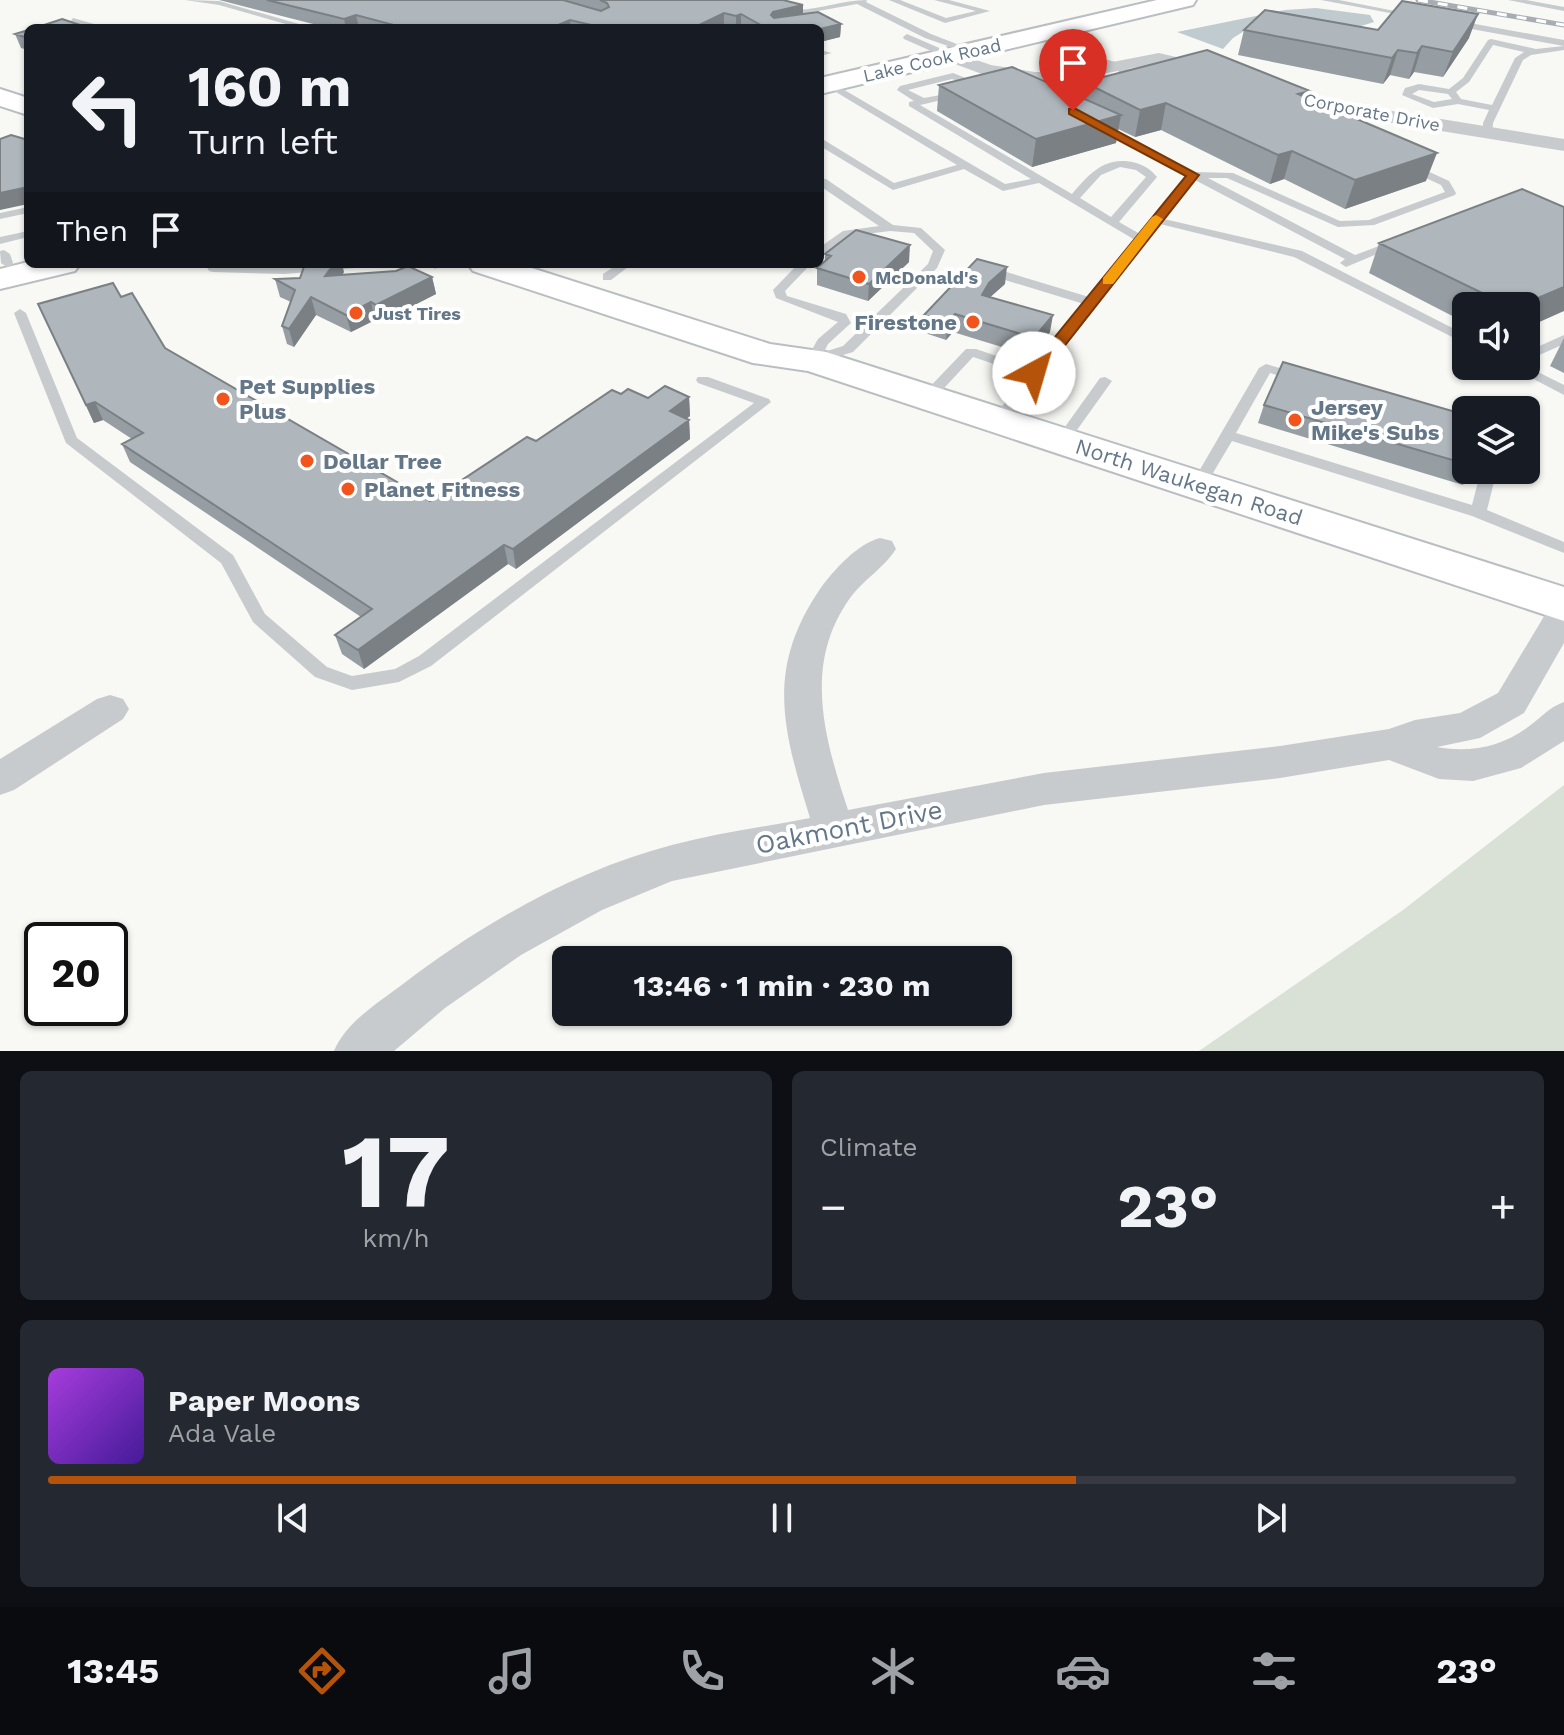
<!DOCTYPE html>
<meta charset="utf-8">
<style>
body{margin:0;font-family:"Work Sans",sans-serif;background:#242831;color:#f1f3f6;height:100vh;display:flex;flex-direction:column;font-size:30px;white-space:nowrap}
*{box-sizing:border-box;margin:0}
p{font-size:26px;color:#9ea1a6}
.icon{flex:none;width:44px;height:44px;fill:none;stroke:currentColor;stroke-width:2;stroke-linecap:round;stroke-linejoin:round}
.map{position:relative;height:1051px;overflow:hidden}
.panel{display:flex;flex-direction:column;gap:20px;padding:20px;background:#0d0f14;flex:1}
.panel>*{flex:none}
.guide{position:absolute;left:24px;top:24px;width:800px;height:244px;border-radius:12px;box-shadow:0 2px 6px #0004;background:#171b24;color:#f1f3f6;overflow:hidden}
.tools{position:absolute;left:1452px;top:292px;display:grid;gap:16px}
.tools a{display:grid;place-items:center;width:88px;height:88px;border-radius:12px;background:#171b24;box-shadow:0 2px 6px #0004;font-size:40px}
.speed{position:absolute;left:24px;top:922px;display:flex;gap:16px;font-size:40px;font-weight:700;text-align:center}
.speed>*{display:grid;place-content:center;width:104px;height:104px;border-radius:50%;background:#171b24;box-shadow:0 2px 6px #0004;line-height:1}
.speed .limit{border:4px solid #111;border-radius:12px;background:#fff;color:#111}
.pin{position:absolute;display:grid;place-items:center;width:68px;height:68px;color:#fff;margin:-82px -34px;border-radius:50% 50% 50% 0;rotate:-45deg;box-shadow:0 0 8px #0007}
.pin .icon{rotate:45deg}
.me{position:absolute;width:88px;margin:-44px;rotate:39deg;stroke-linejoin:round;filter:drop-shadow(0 0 6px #0008)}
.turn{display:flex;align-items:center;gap:28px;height:168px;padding:0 32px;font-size:36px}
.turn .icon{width:104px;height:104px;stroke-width:2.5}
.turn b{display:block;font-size:56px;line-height:68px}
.then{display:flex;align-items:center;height:76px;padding:0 32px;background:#0003;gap:16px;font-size:30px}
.big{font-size:60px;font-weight:700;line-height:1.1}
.panel .tile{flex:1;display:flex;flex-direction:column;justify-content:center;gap:12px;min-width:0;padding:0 28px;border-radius:12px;background:#242831}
.panel .dial{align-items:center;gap:0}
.dial b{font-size:104px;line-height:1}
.song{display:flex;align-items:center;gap:24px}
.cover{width:96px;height:96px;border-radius:12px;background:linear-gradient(135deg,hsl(280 70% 55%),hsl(260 70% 35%))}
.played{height:8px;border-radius:4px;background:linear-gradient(90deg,#b45309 70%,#363941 70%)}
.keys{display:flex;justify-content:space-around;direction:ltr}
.heat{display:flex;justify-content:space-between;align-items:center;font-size:44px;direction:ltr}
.panel .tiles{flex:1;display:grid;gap:20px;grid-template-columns:1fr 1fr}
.tile:last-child{grid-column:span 2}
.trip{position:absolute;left:552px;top:946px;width:460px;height:80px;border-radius:12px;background:#171b24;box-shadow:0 2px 6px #0004;font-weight:700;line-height:80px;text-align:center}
.dock{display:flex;height:128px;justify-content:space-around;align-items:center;background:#090b0e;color:#9ea1a6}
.dock .icon{width:56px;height:56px}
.dock .active{color:#b45309}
.dock b{font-size:36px;color:#f1f3f6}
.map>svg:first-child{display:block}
</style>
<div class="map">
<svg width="1564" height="1051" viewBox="0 0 1564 1051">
<rect width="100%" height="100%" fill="#f8f8f4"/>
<!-- green -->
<path fill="#d9e0d5" d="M1564 785V1051H1199L1403 910Z"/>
<!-- water -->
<path fill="#c0cbd0" d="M1316 8 1370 15 1374 22 1358 27 1246 30 1233 38 1223 49 1177 32 1285 10Z"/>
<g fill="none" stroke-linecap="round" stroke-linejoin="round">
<!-- primary casing -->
<g stroke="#babec2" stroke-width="4">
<path id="primary" d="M1157 0H1196L1193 5 820 94V78Z
M0 89 28 98V115L0 106Z
M28 262V264H80L75 271 0 289V269Z
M468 264H519L770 344 826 352 1564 587V621L808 371 753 363 473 271Z"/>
</g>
<!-- lane -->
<path fill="#c7cbce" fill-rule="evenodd" d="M185 0 219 1 313 28H300L219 5Z
M742 0C761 0 780 11 798 10 821 9 843 0 867 0L866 2 931 34 975 51 968 53 925 38 857 4 796 15Z
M889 0H900L946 18 976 11 934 0H949L990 11 945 23Z
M1321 0H1339L1415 15 1411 17Z
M1508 0H1526L1564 7V11Z
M73 18 101 26 102 28H89L70 22Z
M1453 20 1564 40V46L1450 25 1449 23Z
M907 34 953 54 954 56 947 58 904 39 903 37Z
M1491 39 1536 49 1564 46V50L1531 55 1523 60 1493 123 1492 135 1483 133V123L1489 110 1458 104 1433 108 1402 95 1405 88 1419 84 1449 89 1463 78 1488 40ZM1493 45 1524 52 1515 58 1492 105 1461 99 1456 92 1469 82ZM1419 90 1448 94 1452 99 1434 102 1412 94Z
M820 50 832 53 820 56Z
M1090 55 1119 63 1132 71 1134 77 1125 84 1047 100V96L1119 80 1124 76 1113 67 1087 60 1086 58Z
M820 70 824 71V75L820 76Z
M953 73 988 87 983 90 952 79 908 90 924 98 963 91V95L920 105 1072 194C1090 173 1106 155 1136 163 1146 166 1151 170 1157 177L1119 222 1140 234 1187 176 1096 127V123H1102L1196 172 1233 173 1340 221 1369 220 1445 192 1441 185 1404 168V164H1412L1449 181 1456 193 1455 195 1374 225 1338 227 1227 178H1208L1355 255 1395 240 1401 244 1346 267 1340 263 1345 259 1195 180 1164 219 1302 251 1466 335V344L1294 257 1160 224 1003 423 998 424 991 420 1027 375 973 357 933 400H923L921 397 923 394 966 349H976L1032 368 1084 304 982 273V267H990L1089 297 1135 240 1039 183 1003 191 964 169 893 190 820 146V139L824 140 894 183 957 165 826 86V82L829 81 1005 184 1031 179 909 106V102L914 101 897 90 900 86ZM1120 167 1136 170 1146 177 1111 217 1080 198 1101 175Z
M820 178 826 179 893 225 921 228 945 250 937 268 853 352 813 364 806 360 818 339 838 322 776 298 773 290 798 264H811L785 291 787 296 846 314 851 323 828 344 824 352 843 346 928 264 933 251 914 233 890 231 850 236 820 257V247L843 231 879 226 820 186Z
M28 207V213L0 219V213Z
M28 231V237L0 244V237Z
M4 250 10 254 13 263 11 266 7 267 1 263 0 251Z
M205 264 285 266 361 264 355 268 285 274 213 272 209 271Z
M442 264 435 269 429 265 430 264Z
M618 264H632L611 280H603V274Z
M20 309 26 313 77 438 233 555 265 614 327 667 352 676 395 669 419 656 754 403 698 383 696 380 698 377H708L769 399 771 402 431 666 399 682 352 690 315 677 253 622 221 563 66 443 14 313Z
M1564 335V344L1526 361V352Z
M1266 364 1304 375 1306 378 1299 382 1270 373 1236 433 1472 505 1481 470H1497L1487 510 1564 542V553L1472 516 1232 441 1204 488H1194L1191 485 1259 368Z
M1509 366H1526L1564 385V395Z
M1105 377 1112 381 1067 444H1057L1055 441 1057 438 1100 378Z"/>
<!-- street -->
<path fill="#c7cbce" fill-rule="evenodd" d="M950 51 991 65 1035 72H1061L1159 53 1218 67 1221 71 1212 76 1159 63 1061 82H1035L982 74 944 60 941 56 944 52Z
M1275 85 1361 106 1564 139V151L1361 118 1268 95 1266 91Z
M880 538 892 541 896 549C884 568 863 580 850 598 802 665 825 740 848 810L1044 773 1280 746 1389 729 1415 720 1460 713 1498 693 1552 603 1564 600V643L1524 713 1480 738 1437 747C1470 753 1501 747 1528 727 1541 718 1549 707 1564 702V741L1521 768 1473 781 1439 779 1389 760 1280 778 1044 805 672 881 602 910 521 955 445 1008 394 1051H334C346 1022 378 1003 403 984 481 924 576 870 672 845 717 833 764 827 810 818 783 730 765 670 820 589 834 570 857 544 880 538Z
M110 695 123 699 129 709 123 719 14 790 0 795V759L97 699Z"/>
<!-- primary -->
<use href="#primary" fill="#fff" fill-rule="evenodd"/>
<!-- rail casing -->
<g stroke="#a7adb3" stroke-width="5">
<path id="rail" d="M1418 0 1564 25"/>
</g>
<!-- rail -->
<use href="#rail" stroke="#fff" stroke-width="3" stroke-dasharray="10" stroke-linecap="butt"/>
</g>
<!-- wall -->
<path fill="#969da3" d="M219 0H783L803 14 841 24 840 37 820 42V28H730L724 27 722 28H329Z
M28 30V50L21 48 15 34Z
M1244 30H1378L1469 38 1443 77 1414 72 1409 79 1390 75 1383 84 1238 55Z
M1084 82 1310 91 1308 99 1426 181 1345 209 1284 179 1270 184 1161 130 1135 137 1118 129 1116 143 1032 167 937 111 939 85 1082 98Z
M1379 243 1526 306H1466V323L1369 273Z
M825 254 909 262 868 301 817 285V268L825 261Z
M344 272 342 275 432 277 436 294 381 322 375 320 351 332 316 315 294 347 287 344 282 326 291 302 280 297 275 279 300 278Z
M1005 284 990 297 1050 332 1031 356 953 332 946 340 922 332 924 315Z
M121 297 165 348 430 501 621 394 648 398 689 397 690 416 686 419 689 420 690 439 516 569 508 564 364 669 342 654 335 635 361 617 130 462 122 444 132 439 103 420 94 423 38 304Z
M1564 338V373L1550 366Z
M1264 405 1466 415V470H1470L1463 485 1258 423Z"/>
<!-- shaded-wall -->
<path fill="#7a8084" d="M803 5V18L773 25 771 15 773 12Z
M724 13V27L722 28H693Z
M741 14V27L736 28V16Z
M1478 14 1469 38 1443 77 1453 52Z
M356 15 359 28H346L344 19Z
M570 20 571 28H551Z
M841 24 840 37 820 42V29Z
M1422 46 1414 72 1409 79 1417 53Z
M1398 50 1390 75 1383 84 1392 58Z
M1310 91 1302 118 1298 94Z
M1166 103 1161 130 1135 137 1140 110Z
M1121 115 1116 143 1032 167 1036 139Z
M1292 151 1284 179 1270 184 1278 155Z
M1437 153 1426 181 1345 209 1355 180Z
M28 187V204L0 210V193Z
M910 245 909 262 868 301 869 284Z
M334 264H342L344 272 330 293 325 276Z
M1007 267 1005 284 987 300 982 295 989 283Z
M432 277 436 294 381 322 376 305Z
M1564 287V311L1526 328V306H1519Z
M311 297 316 315 294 347 289 329Z
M371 302 375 320 351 332 346 315Z
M955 314 953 332 946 340 948 322Z
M1053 315 1050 332 1031 356 1034 338Z
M689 397 690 416 671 430 670 411Z
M95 402 103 420 94 423 86 405Z
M689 420 690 439 516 569 513 549Z
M504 545 508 564 364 669 358 650Z"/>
<!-- building -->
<path fill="#afb7bd" stroke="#7a8084" stroke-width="2" d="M267 0H563L601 11 609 7 607 3 600 0H783L803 5 773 12 771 15 774 18 818 12 841 24 820 29 766 28 741 14 736 16 724 13 693 28H604L570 20 551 28H405L356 15 344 19Z
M1402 1 1478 14 1453 52 1422 46 1417 53 1398 50 1392 58 1244 30 1265 10 1378 30Z
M62 19 89 28H35Z
M28 30V38L15 34Z
M1207 50 1310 91 1298 94 1437 153 1355 180 1292 151 1278 155 1166 103 1140 110 1084 82Z
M1012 67 1121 115 1036 139 939 85Z
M11 135 28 140V187L0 193V139Z
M1522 189 1564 207V287L1519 306H1509L1379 243Z
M856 230 910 245 869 284 817 268 831 256 825 254Z
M977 259 1007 267 989 283 982 295 1053 315 1034 338 955 314 948 322 924 315Z
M305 264H334L325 276 396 271 408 266 432 277 376 305 371 302 346 315 311 297 289 329 282 326 295 290 275 279 300 278Z
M113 283 121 297 132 293 165 348 430 501 527 437 536 441 612 390 621 394 628 389 648 398 665 386 689 397 670 411 689 420 513 549 504 545 358 650 335 635 372 609 122 444 143 433 95 402 86 405 38 304Z
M1283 362 1466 415V464L1264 405Z"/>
<!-- route -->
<path fill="#b45309" stroke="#753606" stroke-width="2" d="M1069 109H1076L1199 175 1040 377 1034 378 1026 373 1028 370 1186 176 1069 114Z"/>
<!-- slow -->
<path fill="#f59e0b" d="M1156 215 1163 219 1113 284H1103V278L1152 217Z"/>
<!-- markers -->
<g fill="#f1541c" stroke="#fff" stroke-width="3">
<circle cx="859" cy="277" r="8"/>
<circle cx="356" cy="313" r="8"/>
<circle cx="973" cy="322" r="8"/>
<circle cx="223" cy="399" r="8"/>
<circle cx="1295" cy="420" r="8"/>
<circle cx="307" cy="461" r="8"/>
<circle cx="348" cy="489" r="8"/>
</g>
<g text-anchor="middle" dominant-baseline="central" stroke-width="8" stroke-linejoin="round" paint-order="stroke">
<!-- far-street labels -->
<g font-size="18" fill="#647788" stroke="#fff">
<text transform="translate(932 60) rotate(-13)">Lake Cook Road</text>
<text transform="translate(1372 112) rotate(11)">Corporate Drive</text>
</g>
<!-- far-poi labels -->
<g font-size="18" font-weight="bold" fill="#647788" stroke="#fff" text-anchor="start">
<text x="875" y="277">McDonald's</text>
<text x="372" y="313">Just Tires</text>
</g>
<!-- poi labels -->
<g font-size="22" font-weight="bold" fill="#647788" stroke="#fff" text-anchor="start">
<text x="957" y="322" text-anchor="end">Firestone</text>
<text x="239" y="386">Pet Supplies<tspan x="239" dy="25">Plus</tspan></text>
<text x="1311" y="407">Jersey<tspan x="1311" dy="25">Mike's Subs</tspan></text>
<text x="323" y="461">Dollar Tree</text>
<text x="364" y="489">Planet Fitness</text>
</g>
<!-- street labels -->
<g font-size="22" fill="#647788" stroke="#fff">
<text transform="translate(1189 482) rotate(18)">North Waukegan Road</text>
</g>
<!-- near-street labels -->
<g font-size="26" fill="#647788" stroke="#fff">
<text transform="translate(849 827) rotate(-11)">Oakmont Drive</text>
</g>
</g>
</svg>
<div class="tools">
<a><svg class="icon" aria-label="sound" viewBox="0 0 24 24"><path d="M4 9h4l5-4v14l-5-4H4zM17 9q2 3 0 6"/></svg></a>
<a><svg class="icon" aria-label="layers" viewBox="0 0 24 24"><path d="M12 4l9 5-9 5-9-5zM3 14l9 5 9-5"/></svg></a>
</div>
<div class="speed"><div class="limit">20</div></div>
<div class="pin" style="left:1073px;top:111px;background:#d93025"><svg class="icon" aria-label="arrive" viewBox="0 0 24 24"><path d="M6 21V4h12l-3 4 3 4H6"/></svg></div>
<svg class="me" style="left:1034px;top:373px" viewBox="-20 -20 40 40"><circle r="19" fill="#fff"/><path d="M0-13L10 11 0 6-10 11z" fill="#b45309"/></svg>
<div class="trip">13:46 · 1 min · 230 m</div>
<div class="guide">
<div class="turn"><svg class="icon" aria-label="left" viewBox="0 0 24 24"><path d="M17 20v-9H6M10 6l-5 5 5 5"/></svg><div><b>160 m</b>Turn left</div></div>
<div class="then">Then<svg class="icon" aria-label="arrive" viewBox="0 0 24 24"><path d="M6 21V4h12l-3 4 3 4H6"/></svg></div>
</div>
</div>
<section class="panel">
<div class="tiles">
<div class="tile dial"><b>17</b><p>km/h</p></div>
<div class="tile"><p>Climate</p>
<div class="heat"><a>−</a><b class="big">23°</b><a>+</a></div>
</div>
<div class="tile">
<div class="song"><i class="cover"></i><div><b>Paper Moons</b><p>Ada Vale</p></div></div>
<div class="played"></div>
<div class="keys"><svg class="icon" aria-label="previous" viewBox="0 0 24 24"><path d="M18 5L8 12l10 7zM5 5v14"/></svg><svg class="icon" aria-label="pause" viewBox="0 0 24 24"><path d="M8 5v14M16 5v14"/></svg><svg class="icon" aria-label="next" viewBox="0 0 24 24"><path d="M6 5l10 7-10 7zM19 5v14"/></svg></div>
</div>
</div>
</section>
<nav class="dock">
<b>13:45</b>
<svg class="icon active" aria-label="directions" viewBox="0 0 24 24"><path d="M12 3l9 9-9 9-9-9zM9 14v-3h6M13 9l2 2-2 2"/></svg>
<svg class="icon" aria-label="music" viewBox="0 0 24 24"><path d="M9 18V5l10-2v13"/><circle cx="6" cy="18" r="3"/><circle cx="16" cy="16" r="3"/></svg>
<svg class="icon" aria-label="phone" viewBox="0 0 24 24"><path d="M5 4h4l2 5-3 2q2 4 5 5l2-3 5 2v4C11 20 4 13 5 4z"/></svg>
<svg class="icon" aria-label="climate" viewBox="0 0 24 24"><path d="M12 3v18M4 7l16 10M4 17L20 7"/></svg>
<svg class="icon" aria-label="car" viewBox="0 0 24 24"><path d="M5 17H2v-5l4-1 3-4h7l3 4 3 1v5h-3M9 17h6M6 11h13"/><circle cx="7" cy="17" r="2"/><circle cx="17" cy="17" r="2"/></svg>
<svg class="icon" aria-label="filters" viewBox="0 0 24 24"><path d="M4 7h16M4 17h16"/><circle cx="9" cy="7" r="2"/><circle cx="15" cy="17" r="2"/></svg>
<b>23°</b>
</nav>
